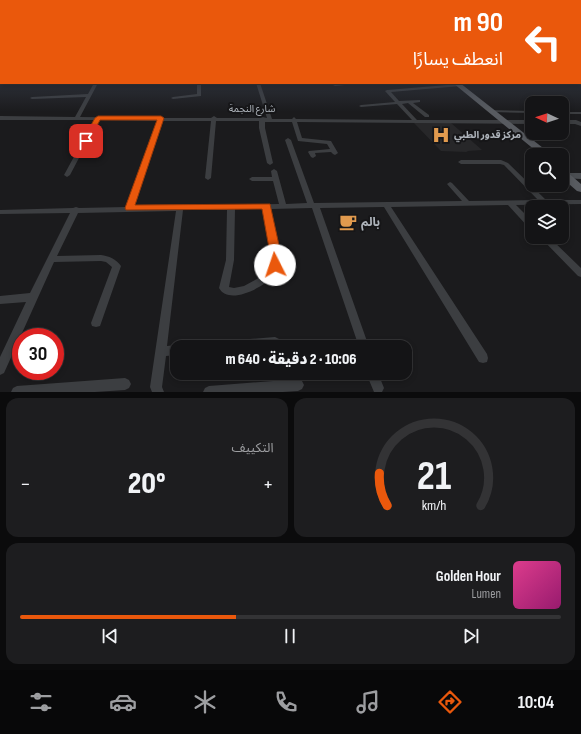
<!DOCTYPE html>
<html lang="ar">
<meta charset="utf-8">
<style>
body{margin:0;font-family:"Sofia Sans Condensed","Noto Sans Arabic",sans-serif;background:#1d1d1f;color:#f1f3f6;direction:rtl;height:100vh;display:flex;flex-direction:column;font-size:15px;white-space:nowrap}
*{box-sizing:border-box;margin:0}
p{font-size:13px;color:#9d9ea1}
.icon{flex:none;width:22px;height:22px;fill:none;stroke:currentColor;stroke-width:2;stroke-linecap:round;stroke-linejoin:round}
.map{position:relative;height:392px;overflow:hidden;direction:ltr}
.drawer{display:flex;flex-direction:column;gap:6px;padding:6px;background:#0b0b0c;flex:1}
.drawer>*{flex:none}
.banner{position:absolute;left:0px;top:0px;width:581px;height:84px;box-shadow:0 2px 6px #0003,0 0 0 1px #333335;direction:rtl;background:#ea580c;color:#fff;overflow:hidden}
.needle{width:26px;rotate:273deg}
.buttons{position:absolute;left:525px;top:96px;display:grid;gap:8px}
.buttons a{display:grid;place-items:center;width:44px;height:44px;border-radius:8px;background:#141416;box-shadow:0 2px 6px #0003,0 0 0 1px #333335;font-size:20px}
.speed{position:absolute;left:12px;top:328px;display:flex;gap:8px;font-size:20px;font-weight:700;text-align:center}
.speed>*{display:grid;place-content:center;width:52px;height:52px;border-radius:50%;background:#141416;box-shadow:0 2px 6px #0003,0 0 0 1px #333335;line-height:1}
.speed .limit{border:6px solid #d22;background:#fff;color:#111}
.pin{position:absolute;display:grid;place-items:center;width:34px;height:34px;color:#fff;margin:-17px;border-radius:8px;box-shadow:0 2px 6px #0006}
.me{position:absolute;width:44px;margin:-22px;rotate:356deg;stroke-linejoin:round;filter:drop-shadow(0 0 3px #0008)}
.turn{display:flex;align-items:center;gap:14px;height:84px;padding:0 12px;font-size:18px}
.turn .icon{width:52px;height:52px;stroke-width:2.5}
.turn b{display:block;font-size:28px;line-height:34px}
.big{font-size:30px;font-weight:800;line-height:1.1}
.drawer .card{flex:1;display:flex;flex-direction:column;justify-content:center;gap:6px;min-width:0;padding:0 14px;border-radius:12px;background:#1d1d1f}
.drawer .dial{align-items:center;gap:0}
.dial svg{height:104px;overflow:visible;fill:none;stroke:#333335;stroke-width:7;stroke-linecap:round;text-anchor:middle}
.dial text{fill:#f1f3f6;stroke:none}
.song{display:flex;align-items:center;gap:12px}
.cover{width:48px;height:48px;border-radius:6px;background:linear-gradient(135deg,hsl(330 70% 55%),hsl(320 70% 35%))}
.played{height:4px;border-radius:2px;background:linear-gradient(90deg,#ea580c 40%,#333335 40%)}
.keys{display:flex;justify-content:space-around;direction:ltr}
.heat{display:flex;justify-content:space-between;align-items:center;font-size:22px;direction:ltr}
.drawer .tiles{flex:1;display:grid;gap:6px;grid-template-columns:1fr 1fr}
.card:last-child{grid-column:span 2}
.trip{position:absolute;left:170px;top:340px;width:242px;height:40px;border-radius:12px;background:#141416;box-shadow:0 2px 6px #0003,0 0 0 1px #333335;font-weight:800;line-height:40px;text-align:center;direction:rtl}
.tabs{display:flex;height:64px;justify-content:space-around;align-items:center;background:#080809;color:#9d9ea1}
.tabs .icon{width:28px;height:28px}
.tabs .current{color:#ea580c}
.tabs b{font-size:18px;color:#f1f3f6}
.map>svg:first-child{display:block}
</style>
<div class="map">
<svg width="581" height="392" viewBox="0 0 581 392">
<rect width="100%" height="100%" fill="#1b1b1d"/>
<!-- built -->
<path fill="#272729" d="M414 123H451L482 150 468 151 466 152 441 151Z"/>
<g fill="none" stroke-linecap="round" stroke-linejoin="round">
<!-- street -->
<path fill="#3c3e41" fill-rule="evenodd" d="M0 66H1V69H0Z
M94 83H98L80 117 159 118 161 116 163 118H211L214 116 217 118H260L262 117 267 118 256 83H260L272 119H292L294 117 296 119 412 120 397 104 361 107 359 106 361 105 395 102 385 91 387 90 459 84H461V86L391 92 399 101 420 100V102L413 103 429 115V117H425L408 103 402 104 417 120H532V124L297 122 302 138 331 141 338 153 335 155 333 154 331 152 315 153 316 156 313 158 311 157 308 152 309 151 330 149 327 144 298 141 292 122H265V128L273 163 270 165 267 163 259 128V121H216L211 178 208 180 205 178 211 121H163L134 207 177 206 180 205 183 206 279 204 273 181H252L249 179 252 177H272L271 171 274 169 277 171 286 204 307 203 285 140 288 138 291 140 314 203 462 201 447 184 450 182 452 183 469 201 538 200 504 165 500 164H461L458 162 461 160H501L508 163 546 200H581V204L516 205 532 221V229L529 228 508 205 391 207 487 354 488 358 487 362 483 363 479 362 384 207 320 208 369 347H359L312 208 271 209 280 259C279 265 277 271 273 276 264 287 229 306 219 288L226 260 227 210H183L167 346 177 345 181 347H177V355L166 356 162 387 164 392H152L150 387 176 211 78 213 57 256 101 255C109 256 116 259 121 266L100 326 96 327 92 326 91 323 112 267 106 262 101 261 54 262 4 373 0 375V357L26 302 0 304V296L30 293 70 213 0 214V210L73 208 76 207 79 208 127 207 157 121 99 120 70 175 67 177 64 175 94 120H0V116L75 117 86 97 32 99 30 98 32 97 88 94ZM235 209H264L272 259 269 269 257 279 244 286 234 288 229 287 234 260Z
M197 83H201V96L173 99 171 98 173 97 197 94Z
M342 83H357L355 84 335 86 333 85Z
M489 110 532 111V113L491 112H489Z
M562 112H581V114H562Z
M562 120H576L581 122V126L575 124H562Z
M540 237H549L581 268V277L578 276Z
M275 337 279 339 280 342 279 345 275 347H208L209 343 213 342Z
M366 373H378L384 388 382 392H374Z
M125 378 129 380 131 384 129 388 125 390 95 392H11L13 388 17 386Z
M298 379 302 381 304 385 302 389 298 391 283 392H203L205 388 209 386Z"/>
<!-- secondary -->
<path fill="#4a4d51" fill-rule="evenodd" d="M565 173H581V179L562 178V174Z"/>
<!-- primary -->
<path fill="#585b60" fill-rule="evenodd" d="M453 83H460L552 155H541Z
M562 170 566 171 581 184V192L577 191 562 178Z"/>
</g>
<!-- sky -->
<linearGradient id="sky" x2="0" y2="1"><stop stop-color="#0f0f10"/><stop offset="0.51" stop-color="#393f4c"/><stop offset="1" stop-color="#393f4c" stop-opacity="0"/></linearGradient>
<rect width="581" height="112" fill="url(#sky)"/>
<!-- route -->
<path fill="#ea580c" stroke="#983908" d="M98 116H161L164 118 135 205 270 204 282 259 279 268 275 269 271 268 270 265 271 259 262 209 126 210 125 208 157 120H100L88 142H83L82 141 95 118Z"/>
<!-- icons -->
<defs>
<g id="hospital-bare" transform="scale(1.38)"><path d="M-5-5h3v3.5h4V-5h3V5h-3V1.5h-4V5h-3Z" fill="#e19a4e" stroke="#161618" stroke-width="2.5" paint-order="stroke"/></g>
<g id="cafe-bare" transform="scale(1.38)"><path d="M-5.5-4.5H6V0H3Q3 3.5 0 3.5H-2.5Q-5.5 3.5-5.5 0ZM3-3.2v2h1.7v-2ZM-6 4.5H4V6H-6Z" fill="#e19a4e" stroke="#161618" stroke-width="2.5" paint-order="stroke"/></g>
</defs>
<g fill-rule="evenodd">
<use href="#hospital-bare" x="441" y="135"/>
<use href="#cafe-bare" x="348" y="222"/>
</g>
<g text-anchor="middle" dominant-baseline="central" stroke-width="4" stroke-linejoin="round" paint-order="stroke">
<!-- far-street labels -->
<g font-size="10" fill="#aeb4bb" stroke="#161618">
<text x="252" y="109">شارع النجمة</text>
</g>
<!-- far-poi labels -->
<g font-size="10" font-weight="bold" fill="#aeb4bb" stroke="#161618" text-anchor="start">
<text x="454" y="135">مركز قدور الطبي</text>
</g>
<!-- poi labels -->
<g font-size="12" font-weight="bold" fill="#aeb4bb" stroke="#161618" text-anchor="start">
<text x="361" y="222">بالم</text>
</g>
</g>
</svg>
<div class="buttons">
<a><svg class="needle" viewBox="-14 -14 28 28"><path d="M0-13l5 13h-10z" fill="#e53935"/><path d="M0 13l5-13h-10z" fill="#9d9ea1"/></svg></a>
<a><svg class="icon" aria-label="search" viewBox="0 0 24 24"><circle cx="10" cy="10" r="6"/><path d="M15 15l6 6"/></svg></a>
<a><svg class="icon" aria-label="layers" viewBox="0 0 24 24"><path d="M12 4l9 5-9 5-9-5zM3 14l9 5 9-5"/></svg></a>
</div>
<div class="speed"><div class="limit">30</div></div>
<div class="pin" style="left:86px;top:141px;background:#d93025"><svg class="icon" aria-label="arrive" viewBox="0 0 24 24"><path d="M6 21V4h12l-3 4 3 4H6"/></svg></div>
<svg class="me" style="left:275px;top:265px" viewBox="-20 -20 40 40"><circle r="19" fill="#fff"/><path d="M0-13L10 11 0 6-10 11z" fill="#ea580c"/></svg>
<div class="trip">10:06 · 2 دقيقة · 640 m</div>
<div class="banner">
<div class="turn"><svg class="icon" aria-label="left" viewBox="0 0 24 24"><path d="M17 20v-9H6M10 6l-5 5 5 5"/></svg><div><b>90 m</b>انعطف يسارًا</div></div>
</div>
</div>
<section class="drawer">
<div class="tiles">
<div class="card dial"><svg viewBox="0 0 100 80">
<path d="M14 69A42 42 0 1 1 86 69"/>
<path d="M14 69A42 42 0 0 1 8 44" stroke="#ea580c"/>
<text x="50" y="56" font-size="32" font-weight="700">21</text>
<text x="50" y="72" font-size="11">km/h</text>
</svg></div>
<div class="card"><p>التكييف</p>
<div class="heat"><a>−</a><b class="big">20°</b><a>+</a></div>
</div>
<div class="card">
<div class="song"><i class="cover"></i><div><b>Golden Hour</b><p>Lumen</p></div></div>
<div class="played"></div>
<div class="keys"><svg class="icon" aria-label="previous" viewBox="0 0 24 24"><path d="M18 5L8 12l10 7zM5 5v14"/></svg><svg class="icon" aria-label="pause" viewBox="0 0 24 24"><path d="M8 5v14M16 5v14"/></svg><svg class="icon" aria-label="next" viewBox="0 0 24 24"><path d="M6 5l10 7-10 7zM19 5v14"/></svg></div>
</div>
</div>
</section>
<nav class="tabs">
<b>10:04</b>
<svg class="icon current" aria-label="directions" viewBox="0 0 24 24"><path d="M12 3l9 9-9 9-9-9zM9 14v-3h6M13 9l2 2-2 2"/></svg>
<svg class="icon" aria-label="music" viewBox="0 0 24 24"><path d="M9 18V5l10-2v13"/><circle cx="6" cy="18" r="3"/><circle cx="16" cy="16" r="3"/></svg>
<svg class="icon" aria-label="phone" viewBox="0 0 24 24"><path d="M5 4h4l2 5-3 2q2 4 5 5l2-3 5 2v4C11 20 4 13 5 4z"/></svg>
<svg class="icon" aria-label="climate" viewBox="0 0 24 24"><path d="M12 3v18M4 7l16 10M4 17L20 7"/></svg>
<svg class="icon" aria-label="car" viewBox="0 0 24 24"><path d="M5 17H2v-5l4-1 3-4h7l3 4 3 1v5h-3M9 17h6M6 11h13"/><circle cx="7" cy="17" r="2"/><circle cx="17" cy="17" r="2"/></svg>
<svg class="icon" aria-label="filters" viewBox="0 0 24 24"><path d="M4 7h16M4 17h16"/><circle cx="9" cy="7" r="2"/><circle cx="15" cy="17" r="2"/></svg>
</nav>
